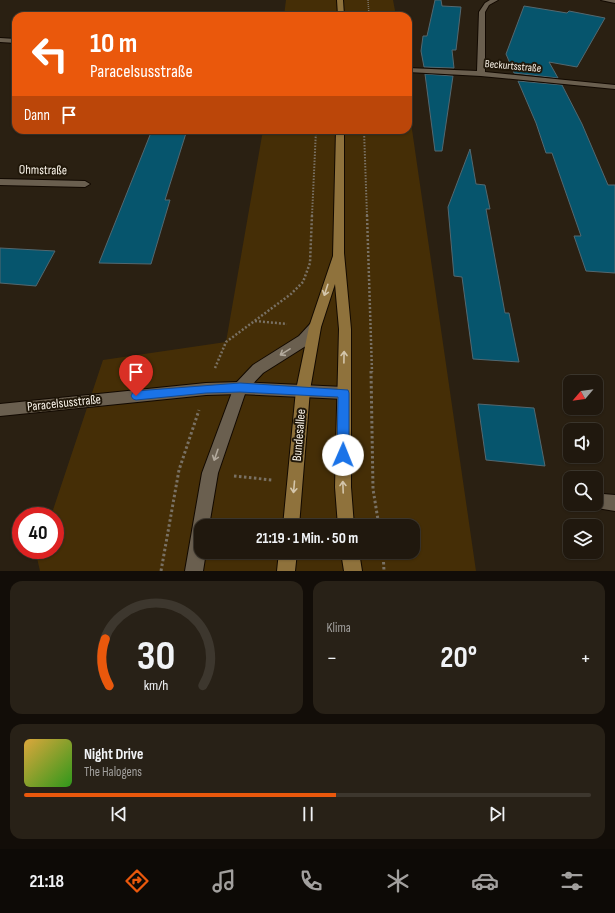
<!DOCTYPE html>
<html lang="de">
<meta charset="utf-8">
<style>
body{margin:0;font-family:"Sofia Sans Condensed",sans-serif;background:#282117;color:#f1f3f6;height:100vh;display:flex;flex-direction:column;font-size:15px;white-space:nowrap}
*{box-sizing:border-box;margin:0}
p{font-size:13px;color:#a2a09e}
.icon{flex:none;width:22px;height:22px;fill:none;stroke:currentColor;stroke-width:2;stroke-linecap:round;stroke-linejoin:round}
.map{position:relative;height:571px;overflow:hidden}
.details{display:flex;flex-direction:column;gap:10px;padding:10px;background:#120d08;flex:1}
.details>*{flex:none}
.guide{position:absolute;left:12px;top:12px;width:400px;height:122px;border-radius:12px;box-shadow:0 1px 3px #0004,0 0 0 1px #3d372e;background:#ea580c;color:#fff;overflow:hidden}
.needle{width:26px;rotate:241deg}
.controls{position:absolute;left:563px;top:375px;display:grid;gap:8px}
.controls a{display:grid;place-items:center;width:40px;height:40px;border-radius:8px;background:#20180e;box-shadow:0 1px 3px #0004,0 0 0 1px #3d372e;font-size:20px}
.speed{position:absolute;left:12px;top:507px;display:flex;gap:8px;font-size:20px;font-weight:700;text-align:center}
.speed>*{display:grid;place-content:center;width:52px;height:52px;border-radius:50%;background:#20180e;box-shadow:0 1px 3px #0004,0 0 0 1px #3d372e;line-height:1}
.speed .limit{border:6px solid #d22;background:#fff;color:#111}
.pin{position:absolute;display:grid;place-items:center;width:34px;height:34px;color:#fff;margin:-41px -17px;border-radius:50% 50% 50% 0;rotate:-45deg;box-shadow:0 0 4px #0007}
.pin .icon{rotate:45deg}
.me{position:absolute;width:44px;margin:-22px;rotate:1deg;stroke-linejoin:round;filter:drop-shadow(0 0 3px #0008)}
.turn{display:flex;align-items:center;gap:14px;height:84px;padding:0 12px;font-size:18px}
.turn .icon{width:52px;height:52px;stroke-width:2.5}
.turn b{display:block;font-size:28px;line-height:34px}
.then{display:flex;align-items:center;height:38px;padding:0 12px;background:#0003;gap:8px;font-size:15px}
.big{font-size:30px;font-weight:700;line-height:1.1}
.details .tile{flex:1;display:flex;flex-direction:column;justify-content:center;gap:6px;min-width:0;padding:0 14px;border-radius:12px;background:#282117}
.details .dial{align-items:center;gap:0}
.dial svg{height:104px;overflow:visible;fill:none;stroke:#3d372e;stroke-width:7;stroke-linecap:round;text-anchor:middle}
.dial text{fill:#f1f3f6;stroke:none}
.song{display:flex;align-items:center;gap:12px}
.cover{width:48px;height:48px;border-radius:6px;background:linear-gradient(135deg,hsl(40 70% 55%),hsl(110 70% 35%))}
.played{height:4px;border-radius:2px;background:linear-gradient(90deg,#ea580c 55%,#3d372e 55%)}
.keys{display:flex;justify-content:space-around;direction:ltr}
.heat{display:flex;justify-content:space-between;align-items:center;font-size:22px;direction:ltr}
.details .tiles{flex:1;display:grid;gap:10px;grid-template-columns:1fr 1fr}
.tile:last-child{grid-column:span 2}
.trip{position:absolute;left:194px;top:519px;width:226px;height:40px;border-radius:12px;background:#20180e;box-shadow:0 1px 3px #0004,0 0 0 1px #3d372e;font-weight:700;line-height:40px;text-align:center}
.tabs{display:flex;height:64px;justify-content:space-around;align-items:center;background:#0d0a06;color:#a2a09e}
.tabs .icon{width:28px;height:28px}
.tabs .current{color:#ea580c}
.tabs b{font-size:18px;color:#f1f3f6}
.map>svg:first-child{display:block}
</style>
<div class="map">
<svg width="615" height="571" viewBox="0 0 615 571">
<rect width="100%" height="100%" fill="#2a2012"/>
<!-- green -->
<path fill="#452e06" fill-rule="evenodd" d="M286 0H393L396 16H284Z
M408 102 476 571H40L37 558 40 550H55V516H51L103 360 226 342 263 130H408ZM201 526H413V552H201Z"/>
<!-- building -->
<path fill="#06556d" stroke="#536870" d="M435 0H441L442 6 461 7 456 50H452L454 68 424 67 421 51 423 36H427Z
M524 6 567 13 569 11 605 18 577 67 549 62 558 78 514 73 506 54Z
M425 74 453 76 442 151H435Z
M518 81 562 85 582 124 608 185H615V273L586 271 574 236H581L552 153H546L536 123Z
M152 130H187L165 200H170L151 264 99 263Z
M470 149 476 184 485 185 490 209H486L505 313H509L519 362 473 359 462 277 454 276 448 207Z
M0 248 55 251 36 286 0 283Z
M478 404 534 408 545 466 486 460Z"/>
<g fill="none" stroke-linecap="round" stroke-linejoin="round">
<!-- lane casing -->
<g stroke="#120901" stroke-width="2">
<path id="lane" d="M315 322 320 324 321 327 309 344 263 373 246 391 218 473 209 526H201V552H206L203 571H185L202 473 235 384 253 365 299 336 310 324Z
M603 494 615 495V511L597 508 596 504 597 496Z"/>
</g>
<!-- street casing -->
<g stroke="#120901" stroke-width="2">
<path id="street" d="M490 0H498L489 5 485 12V72L615 85V89L481 76 408 72V68L477 71 479 12 485 3Z
M601 0H615V3Z
M0 38 16 39V43L0 42Z
M0 179 85 181 90 184 85 187 0 185Z
M240 382 344 387 349 389 351 393 349 397 344 399 240 394 206 395 0 416V404L206 383Z"/>
</g>
<!-- secondary casing -->
<g stroke="#120901" stroke-width="2">
<path id="secondary" d="M337 0H343L344 16H338Z
M336 130H344V253L351 329V487L354 526H338L335 487 339 329 335 284 321 327 310 390 299 526H283L296 390 309 327 333 256Z
M279 552H297L295 571H277Z
M341 552H359L362 571H344Z"/>
</g>
<!-- path-far3 -->
<path stroke="#797164" stroke-width="1.5" stroke-dasharray="1 1" stroke-linecap="butt" d="M368 0 369 16"/>
<!-- path-far2 -->
<path stroke="#797164" stroke-width="2" stroke-dasharray="1.5 1.5" stroke-linecap="butt" d="M364 130 367 216
M312 216 316 130"/>
<!-- path-far1 -->
<path stroke="#797164" stroke-width="2.5" stroke-dasharray="2 2" stroke-linecap="butt" d="M367 215 372 372
M255 321 287 324
M215 368 226 342 291 294 303 282 310 263 312 215"/>
<!-- path -->
<path stroke="#797164" stroke-width="3" stroke-dasharray="2.5 2.5" stroke-linecap="butt" d="M371 371 373 489 379 526
M234 476 272 480
M383 552 384 571
M161 571 179 470 199 410"/>
<!-- lane -->
<use href="#lane" fill="#6a5f4f" fill-rule="evenodd"/>
<!-- street -->
<use href="#street" fill="#6a5f4f" fill-rule="evenodd"/>
<!-- secondary -->
<use href="#secondary" fill="#8f723c" fill-rule="evenodd"/>
</g>
<!-- one-way arrows -->
<defs><path id="oneway-shaft" d="M-6 0H5M1.5-3L5.5 0L1.5 3" fill="none" stroke-width="1.6" stroke-linecap="round" stroke-linejoin="round"/></defs>
<g stroke="#d4c6ac">
<use href="#oneway-shaft" transform="translate(326 290) rotate(108)"/>
<use href="#oneway-shaft" transform="translate(344 357) rotate(-89)"/>
<use href="#oneway-shaft" transform="translate(294 487) rotate(95)"/>
<use href="#oneway-shaft" transform="translate(343 487) rotate(-92)"/>
</g>
<g stroke="#b2a99c">
<use href="#oneway-shaft" transform="translate(285 352) rotate(148)"/>
<use href="#oneway-shaft" transform="translate(216 455) rotate(109)"/>
</g>
<!-- route -->
<path fill="#1a73e8" stroke="#114b97" d="M240 383 348 390 349 393V455L347 459 343 461 339 459 337 455 338 397 240 392 206 393 136 400 133 399 131 396 133 392 136 391Z"/>
<g text-anchor="middle" dominant-baseline="central" stroke-width="4" stroke-linejoin="round" paint-order="stroke">
<!-- far-street labels -->
<g font-size="11" fill="#f9f3e9" stroke="#201709">
<text transform="translate(513 66) rotate(5)">Beckurtsstraße</text>
</g>
<!-- street labels -->
<g font-size="13" fill="#f9f3e9" stroke="#201709">
<text transform="translate(43 170) rotate(1)">Ohmstraße</text>
<text transform="translate(64 403) rotate(-6)">Paracelsusstraße</text>
<text transform="translate(299 435) rotate(-85)">Bundesallee</text>
</g>
</g>
</svg>
<div class="controls">
<a><svg class="needle" viewBox="-14 -14 28 28"><path d="M0-13l5 13h-10z" fill="#e53935"/><path d="M0 13l5-13h-10z" fill="#a2a09e"/></svg></a>
<a><svg class="icon" aria-label="sound" viewBox="0 0 24 24"><path d="M4 9h4l5-4v14l-5-4H4zM17 9q2 3 0 6"/></svg></a>
<a><svg class="icon" aria-label="search" viewBox="0 0 24 24"><circle cx="10" cy="10" r="6"/><path d="M15 15l6 6"/></svg></a>
<a><svg class="icon" aria-label="layers" viewBox="0 0 24 24"><path d="M12 4l9 5-9 5-9-5zM3 14l9 5 9-5"/></svg></a>
</div>
<div class="speed"><div class="limit">40</div></div>
<div class="pin" style="left:136px;top:396px;background:#d93025"><svg class="icon" aria-label="arrive" viewBox="0 0 24 24"><path d="M6 21V4h12l-3 4 3 4H6"/></svg></div>
<svg class="me" style="left:343px;top:455px" viewBox="-20 -20 40 40"><circle r="19" fill="#fff"/><path d="M0-13L10 11 0 6-10 11z" fill="#1a73e8"/></svg>
<div class="trip">21:19 · 1 Min. · 50 m</div>
<div class="guide">
<div class="turn"><svg class="icon" aria-label="left" viewBox="0 0 24 24"><path d="M17 20v-9H6M10 6l-5 5 5 5"/></svg><div><b>10 m</b>Paracelsusstraße</div></div>
<div class="then">Dann<svg class="icon" aria-label="arrive" viewBox="0 0 24 24"><path d="M6 21V4h12l-3 4 3 4H6"/></svg></div>
</div>
</div>
<section class="details">
<div class="tiles">
<div class="tile dial"><svg viewBox="0 0 100 80">
<path d="M14 69A42 42 0 1 1 86 69"/>
<path d="M14 69A42 42 0 0 1 11 33" stroke="#ea580c"/>
<text x="50" y="56" font-size="32" font-weight="700">30</text>
<text x="50" y="72" font-size="11">km/h</text>
</svg></div>
<div class="tile"><p>Klima</p>
<div class="heat"><a>−</a><b class="big">20°</b><a>+</a></div>
</div>
<div class="tile">
<div class="song"><i class="cover"></i><div><b>Night Drive</b><p>The Halogens</p></div></div>
<div class="played"></div>
<div class="keys"><svg class="icon" aria-label="previous" viewBox="0 0 24 24"><path d="M18 5L8 12l10 7zM5 5v14"/></svg><svg class="icon" aria-label="pause" viewBox="0 0 24 24"><path d="M8 5v14M16 5v14"/></svg><svg class="icon" aria-label="next" viewBox="0 0 24 24"><path d="M6 5l10 7-10 7zM19 5v14"/></svg></div>
</div>
</div>
</section>
<nav class="tabs">
<b>21:18</b>
<svg class="icon current" aria-label="directions" viewBox="0 0 24 24"><path d="M12 3l9 9-9 9-9-9zM9 14v-3h6M13 9l2 2-2 2"/></svg>
<svg class="icon" aria-label="music" viewBox="0 0 24 24"><path d="M9 18V5l10-2v13"/><circle cx="6" cy="18" r="3"/><circle cx="16" cy="16" r="3"/></svg>
<svg class="icon" aria-label="phone" viewBox="0 0 24 24"><path d="M5 4h4l2 5-3 2q2 4 5 5l2-3 5 2v4C11 20 4 13 5 4z"/></svg>
<svg class="icon" aria-label="climate" viewBox="0 0 24 24"><path d="M12 3v18M4 7l16 10M4 17L20 7"/></svg>
<svg class="icon" aria-label="car" viewBox="0 0 24 24"><path d="M5 17H2v-5l4-1 3-4h7l3 4 3 1v5h-3M9 17h6M6 11h13"/><circle cx="7" cy="17" r="2"/><circle cx="17" cy="17" r="2"/></svg>
<svg class="icon" aria-label="filters" viewBox="0 0 24 24"><path d="M4 7h16M4 17h16"/><circle cx="9" cy="7" r="2"/><circle cx="15" cy="17" r="2"/></svg>
</nav>
